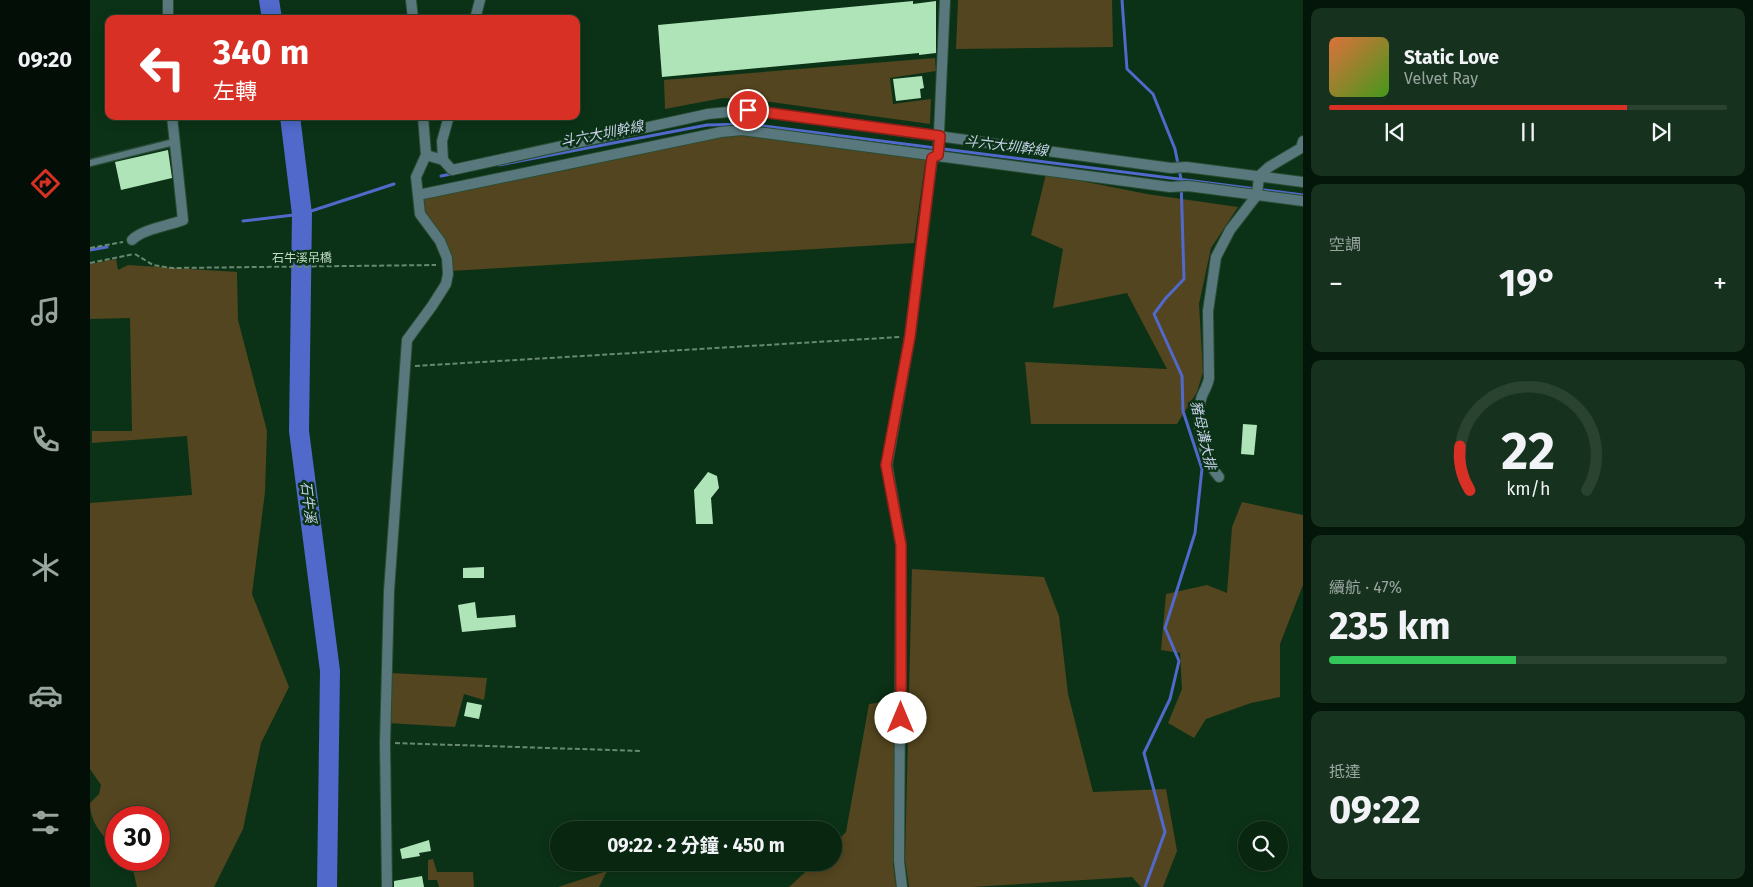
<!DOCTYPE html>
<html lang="zh-TW">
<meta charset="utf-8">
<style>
body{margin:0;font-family:"Fira Sans","Noto Sans TC",sans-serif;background:#16321e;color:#f1f3f6;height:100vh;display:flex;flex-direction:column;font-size:19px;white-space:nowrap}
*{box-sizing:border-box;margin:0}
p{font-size:16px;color:#98a59f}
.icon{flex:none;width:28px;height:28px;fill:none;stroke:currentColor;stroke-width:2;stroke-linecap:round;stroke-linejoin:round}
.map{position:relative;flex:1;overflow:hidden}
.sheet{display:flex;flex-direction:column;gap:8px;padding:8px;background:#041509;width:450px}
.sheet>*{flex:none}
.guide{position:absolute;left:15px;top:15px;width:475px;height:105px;border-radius:10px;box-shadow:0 2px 12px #0003,0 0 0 1px #294330;background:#d93025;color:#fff;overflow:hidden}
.buttons{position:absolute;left:1148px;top:821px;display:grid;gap:10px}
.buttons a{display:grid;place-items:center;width:50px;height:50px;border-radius:50%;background:#082610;box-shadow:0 2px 12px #0003,0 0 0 1px #294330;font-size:25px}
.speed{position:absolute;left:15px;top:806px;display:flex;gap:10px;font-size:25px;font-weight:700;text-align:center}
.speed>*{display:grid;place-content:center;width:65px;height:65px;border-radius:50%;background:#082610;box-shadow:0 2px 12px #0003,0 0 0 1px #294330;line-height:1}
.speed .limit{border:8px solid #d22;background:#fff;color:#111}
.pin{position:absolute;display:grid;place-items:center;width:42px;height:42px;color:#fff;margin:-21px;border:2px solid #fff;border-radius:50%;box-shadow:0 1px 5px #0007}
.me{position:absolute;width:55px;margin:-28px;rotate:0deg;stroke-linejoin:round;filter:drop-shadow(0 0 4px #0008)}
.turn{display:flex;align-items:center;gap:18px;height:105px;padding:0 25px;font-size:22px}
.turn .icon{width:65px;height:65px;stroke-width:2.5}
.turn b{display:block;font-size:35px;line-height:42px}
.big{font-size:38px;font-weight:700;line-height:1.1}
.sheet .card{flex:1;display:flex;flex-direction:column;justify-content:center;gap:8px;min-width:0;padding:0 18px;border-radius:10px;background:#16321e}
.sheet .dial{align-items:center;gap:0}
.dial svg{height:130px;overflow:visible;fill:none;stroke:#294330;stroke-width:7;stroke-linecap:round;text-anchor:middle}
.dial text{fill:#f1f3f6;stroke:none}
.song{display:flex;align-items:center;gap:15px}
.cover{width:60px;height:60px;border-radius:8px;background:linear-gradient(135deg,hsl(20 70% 55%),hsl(100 70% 35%))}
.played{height:5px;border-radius:2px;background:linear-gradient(90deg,#d93025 75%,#294330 75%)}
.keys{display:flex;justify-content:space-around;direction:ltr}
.heat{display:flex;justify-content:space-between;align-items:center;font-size:28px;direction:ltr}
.charge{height:8px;border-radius:4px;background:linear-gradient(90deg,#34c759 47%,#294330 0)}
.trip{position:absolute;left:460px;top:821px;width:292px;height:50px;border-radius:25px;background:#082610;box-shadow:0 2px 12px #0003,0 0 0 1px #294330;font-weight:700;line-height:50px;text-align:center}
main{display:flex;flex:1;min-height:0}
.tab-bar{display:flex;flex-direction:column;width:90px;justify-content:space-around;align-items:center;background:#030f06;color:#98a59f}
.tab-bar .icon{width:35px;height:35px}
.tab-bar .current{color:#d93025}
.tab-bar b{font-size:22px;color:#f1f3f6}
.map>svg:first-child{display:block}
</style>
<main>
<nav class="tab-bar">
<b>09:20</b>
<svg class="icon current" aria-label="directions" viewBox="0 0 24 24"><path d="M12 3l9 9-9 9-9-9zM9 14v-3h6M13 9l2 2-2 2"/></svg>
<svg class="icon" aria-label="music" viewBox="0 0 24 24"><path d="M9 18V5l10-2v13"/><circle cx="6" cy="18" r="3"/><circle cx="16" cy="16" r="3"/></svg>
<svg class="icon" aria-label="phone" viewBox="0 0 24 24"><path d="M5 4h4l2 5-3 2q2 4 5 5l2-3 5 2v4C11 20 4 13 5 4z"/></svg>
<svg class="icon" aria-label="climate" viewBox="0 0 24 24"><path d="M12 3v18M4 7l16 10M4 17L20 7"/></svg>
<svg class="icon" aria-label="car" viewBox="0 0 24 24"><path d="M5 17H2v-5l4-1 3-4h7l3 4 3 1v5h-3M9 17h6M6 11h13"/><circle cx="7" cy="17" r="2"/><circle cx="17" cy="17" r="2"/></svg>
<svg class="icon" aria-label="filters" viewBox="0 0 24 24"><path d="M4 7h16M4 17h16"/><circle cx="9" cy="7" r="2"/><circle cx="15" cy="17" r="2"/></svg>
</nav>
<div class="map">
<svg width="1213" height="887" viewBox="0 0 1213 887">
<rect width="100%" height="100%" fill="#0b3216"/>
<!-- green -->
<path fill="#53451f" d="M868 0H1022L1023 47 866 49Z
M845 58 846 71 800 78 803 104 841 99 840 124 667 100 633 98 575 109 574 80Z
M661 135 836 156 824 243 360 271 347 232 328 215 329 195 477 170 625 137Z
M956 174 1057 194 1148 207 1121 248 1109 304 1113 372 1107 392 1087 424H941L935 362 1077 369 1037 293 963 308 973 249 941 235Z
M26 259 28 270 38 265 147 272 148 320 177 431 175 492 162 594 199 687 171 743 153 829 124 887H47L43 870 34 860H69V818H26V851C14 836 0 824 0 803L9 794 11 785 0 769V503L102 495 97 436 2 443V431H42L40 318 0 319V264Z
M1152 502 1213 515V585L1190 644V697L1161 703 1116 719 1104 738 1078 723 1092 689 1090 653 1071 650 1076 594 1117 585 1137 593 1142 527Z
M822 569 954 577 969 616 978 694 1003 792 1076 789 1087 851 1073 887H1051L1042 877 882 887H819L815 859Z
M300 673 397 678 394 700 374 694 365 727 298 723Z
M807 700 803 863 806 887H699L725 863 744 862V844L756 832 779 704Z
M343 859 347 872H383L384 887H349L347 880H338V860Z
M517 871 509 887H468Z"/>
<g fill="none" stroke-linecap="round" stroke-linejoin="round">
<!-- stream -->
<path stroke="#5069ca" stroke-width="3" d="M1032 0 1037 69 1063 94 1085 149 1091 179 1094 279 1075 299 1064 314 1092 376 1093 411 1112 469 1105 533 1075 628 1089 661 1080 699 1054 753 1075 832 1055 887
M409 165 617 125 658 124 1213 195
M351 176 361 174
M153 221 212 214 304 184
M0 250 17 247"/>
<!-- river -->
<path stroke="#5069ca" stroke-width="20" d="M179 0 182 19
M200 116 212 214 209 431 240 671 237 887"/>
</g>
<!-- building -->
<path fill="#afe4b8" d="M823 1V4L846 1V53L829 55V53L572 77 568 25Z
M832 76 834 88 830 89 831 98 806 101 803 79Z
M78 150 82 178 31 190 25 162Z
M1153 424 1167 425 1164 455 1151 454Z
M618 472 627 476 629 488 621 498 623 524H606L604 490Z
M394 567V578H373V568Z
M385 602 387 618 425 615 426 627 372 632 368 605Z
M377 702 392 705 389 719 374 716Z
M339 840 341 851 329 853 330 856 312 859 310 849Z
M332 876 334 887H304V881Z"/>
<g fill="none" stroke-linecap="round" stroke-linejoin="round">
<!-- lane casing -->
<g stroke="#284d32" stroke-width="9">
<path id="lane" d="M0 163 84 142"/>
</g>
<!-- street casing -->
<g stroke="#284d32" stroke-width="12">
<path id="street" d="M78 0V19
M321 0 323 19
M385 19 390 0
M336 155 353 160 362 170 618 114 658 110 1081 168 1096 167 1213 182
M353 160 352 141 359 116
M328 195 631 132 652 130 1080 187 1098 186 1213 201
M42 240C53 229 78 226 93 220L82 116
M1129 477C1113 459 1104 419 1112 396 1115 389 1118 385 1119 378L1118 311 1126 257 1140 230 1167 195 1169 176 1179 167 1211 148 1213 141
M297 887 295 743 299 591 317 340 342 306 356 284 358 274 357 258 350 241 330 214 326 177 336 155 333 116
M812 887 809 861 811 545 797 465 820 336 842 159 848 155 855 0"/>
</g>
<!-- path -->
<path stroke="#688970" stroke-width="2" stroke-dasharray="5 2.5" stroke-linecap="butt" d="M0 248 33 242
M45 254 63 265 82 268 346 265
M0 263 44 254
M325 366 810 337
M305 743 550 751"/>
<!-- lane -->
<use href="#lane" stroke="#59787d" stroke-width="6"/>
<!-- street -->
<use href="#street" stroke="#59787d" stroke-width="10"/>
</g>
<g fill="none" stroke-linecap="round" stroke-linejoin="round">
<!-- route casing -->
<g stroke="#8d1f18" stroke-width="12">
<path id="route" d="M658 110 850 136 848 155 842 158 820 336 796 465 811 545V718"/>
</g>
<!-- route -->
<use href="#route" stroke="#d93025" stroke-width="9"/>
</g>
<g text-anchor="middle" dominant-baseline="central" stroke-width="5" stroke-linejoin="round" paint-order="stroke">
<!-- street labels -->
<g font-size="12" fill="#c3ddc7" stroke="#0b3216">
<text x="212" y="258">石牛溪吊橋</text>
</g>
<!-- water labels -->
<g font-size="14" font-style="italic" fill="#c7d1ea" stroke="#0b3216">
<text transform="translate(512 134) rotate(-11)">斗六大圳幹線</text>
<text transform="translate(916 146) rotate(7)">斗六大圳幹線</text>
<text transform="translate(1113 435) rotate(77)">豬母溝大排</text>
<text transform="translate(218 502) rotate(83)">石牛溪</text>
</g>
</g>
</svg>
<div class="buttons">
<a><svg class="icon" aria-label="search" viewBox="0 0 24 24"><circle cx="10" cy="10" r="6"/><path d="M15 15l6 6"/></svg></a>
</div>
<div class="speed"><div class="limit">30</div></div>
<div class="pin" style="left:658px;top:110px;background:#d93025"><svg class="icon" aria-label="arrive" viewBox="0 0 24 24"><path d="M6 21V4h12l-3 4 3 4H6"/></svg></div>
<svg class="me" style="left:811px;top:718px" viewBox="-20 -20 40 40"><circle r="19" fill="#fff"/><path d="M0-13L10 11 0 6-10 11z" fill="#d93025"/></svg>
<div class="trip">09:22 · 2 分鐘 · 450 m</div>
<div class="guide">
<div class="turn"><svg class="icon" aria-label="left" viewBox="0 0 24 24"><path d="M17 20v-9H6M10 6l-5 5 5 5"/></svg><div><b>340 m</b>左轉</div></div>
</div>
</div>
<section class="sheet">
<div class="card">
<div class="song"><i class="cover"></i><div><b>Static Love</b><p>Velvet Ray</p></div></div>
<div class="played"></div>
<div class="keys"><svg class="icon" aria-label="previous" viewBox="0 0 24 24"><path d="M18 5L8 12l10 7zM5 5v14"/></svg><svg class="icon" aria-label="pause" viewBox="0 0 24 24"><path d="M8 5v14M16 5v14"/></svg><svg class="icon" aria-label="next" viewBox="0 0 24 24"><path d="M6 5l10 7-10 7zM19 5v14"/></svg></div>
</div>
<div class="card"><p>空調</p>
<div class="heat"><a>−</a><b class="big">19°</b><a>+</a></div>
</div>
<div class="card dial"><svg viewBox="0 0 100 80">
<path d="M14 69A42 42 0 1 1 86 69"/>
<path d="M14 69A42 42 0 0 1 8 42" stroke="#d93025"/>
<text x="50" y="56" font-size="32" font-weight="700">22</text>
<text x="50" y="72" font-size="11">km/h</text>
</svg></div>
<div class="card"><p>續航 · 47%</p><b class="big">235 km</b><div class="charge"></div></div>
<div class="card"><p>抵達</p><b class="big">09:22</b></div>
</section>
</main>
